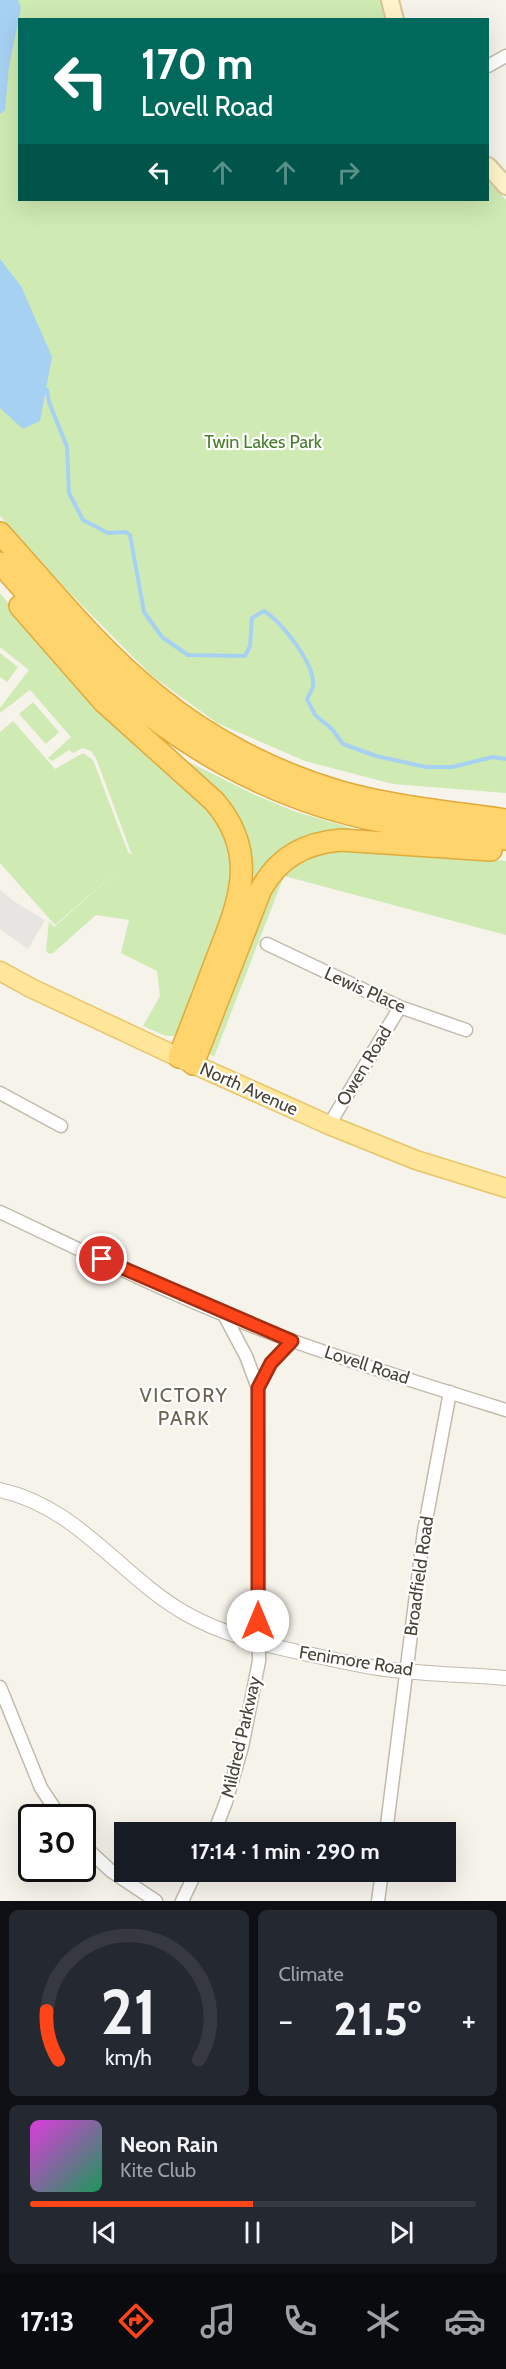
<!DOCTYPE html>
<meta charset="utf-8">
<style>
body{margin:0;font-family:Cabin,sans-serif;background:#242831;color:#f1f3f6;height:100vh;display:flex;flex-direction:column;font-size:22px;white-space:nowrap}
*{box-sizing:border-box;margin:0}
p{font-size:20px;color:#9ea1a6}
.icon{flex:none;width:33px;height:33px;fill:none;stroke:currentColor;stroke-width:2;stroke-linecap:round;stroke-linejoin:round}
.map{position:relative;height:1901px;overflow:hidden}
.drawer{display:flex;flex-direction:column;gap:9px;padding:9px;background:#0d0f14;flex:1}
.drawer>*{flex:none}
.guide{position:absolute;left:18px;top:18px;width:471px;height:183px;border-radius:0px;box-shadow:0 6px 24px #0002;background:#00695c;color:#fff;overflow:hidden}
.speed{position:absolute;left:18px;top:1804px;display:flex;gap:12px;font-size:30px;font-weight:700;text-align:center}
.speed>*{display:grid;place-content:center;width:78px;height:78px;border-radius:50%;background:#171b24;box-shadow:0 6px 24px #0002;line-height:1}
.speed .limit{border:3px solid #111;border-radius:9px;background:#fff;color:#111}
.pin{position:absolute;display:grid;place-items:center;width:51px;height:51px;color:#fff;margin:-26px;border:3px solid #fff;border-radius:50%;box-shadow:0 2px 6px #0007}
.me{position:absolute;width:66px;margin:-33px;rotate:0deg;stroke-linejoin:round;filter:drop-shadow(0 0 4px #0008)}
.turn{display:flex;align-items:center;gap:21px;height:126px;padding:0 24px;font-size:27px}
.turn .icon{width:78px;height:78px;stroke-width:2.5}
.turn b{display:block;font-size:42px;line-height:51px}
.lanes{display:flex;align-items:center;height:57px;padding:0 24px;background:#0003;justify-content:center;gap:30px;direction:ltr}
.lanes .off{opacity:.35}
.big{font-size:45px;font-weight:700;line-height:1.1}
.drawer .card{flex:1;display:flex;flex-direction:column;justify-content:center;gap:9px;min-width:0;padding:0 21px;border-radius:9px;background:#242831}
.drawer .dial{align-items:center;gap:0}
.dial svg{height:156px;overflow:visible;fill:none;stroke:#363941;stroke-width:7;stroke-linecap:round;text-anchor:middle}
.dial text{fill:#f1f3f6;stroke:none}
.song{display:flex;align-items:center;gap:18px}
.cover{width:72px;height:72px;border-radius:9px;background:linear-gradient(135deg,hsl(300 70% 55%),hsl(150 70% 35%))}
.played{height:6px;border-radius:3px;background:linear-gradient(90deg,#fe451a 50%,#363941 50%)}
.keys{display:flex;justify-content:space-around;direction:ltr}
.heat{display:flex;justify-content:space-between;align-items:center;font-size:33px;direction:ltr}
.drawer .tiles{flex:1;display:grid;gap:9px;grid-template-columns:1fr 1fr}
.card:last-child{grid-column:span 2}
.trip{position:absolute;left:114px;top:1822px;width:342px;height:60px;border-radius:0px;background:#171b24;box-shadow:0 6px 24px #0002;font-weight:700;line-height:60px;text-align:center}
.dock{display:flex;height:96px;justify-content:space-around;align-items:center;background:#090b0e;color:#9ea1a6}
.dock .icon{width:42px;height:42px}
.dock .current{color:#fe451a}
.dock b{font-size:27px;color:#f1f3f6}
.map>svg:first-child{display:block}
</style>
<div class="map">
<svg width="506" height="1901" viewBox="0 0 506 1901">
<rect width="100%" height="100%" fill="#f6f3eb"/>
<!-- green -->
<path fill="#cfeab3" d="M0 0H384L389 19 20 20V200H488V181L506 200V793L393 784 305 761 217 723 151 675 67 590 0 516Z
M0 593 47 650 209 808 225 832 232 858V891L178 1030 174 1036H166L143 1026 160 996 157 971 121 953 129 920 96 915 53 953 49 954 46 951 49 921 54 927 132 858 55 925 0 863V732L13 721 55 769 83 753 93 760 128 852 132 855 96 758 91 751 83 748 73 753 69 750 52 761 48 758 71 737 30 690 0 713V708L29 670 0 647Z
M0 653 18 667 7 682 0 677Z
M33 702 59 732 46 744 19 714Z
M189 762 255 795 296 812 369 833 314 838 241 923 249 869 187 766Z
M346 847 449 854 506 861V935L284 876 214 1057 209 1053V1046L277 876 312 851Z"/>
<!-- parking -->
<path fill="#e7e5e2" d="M0 890 15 902 45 920 28 949 0 929Z"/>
<!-- water -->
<path fill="#a7d1f2" d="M0 0H18L21 8 9 66 5 110 0 114Z
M0 259 21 286 52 357 40 421 23 429 0 408Z"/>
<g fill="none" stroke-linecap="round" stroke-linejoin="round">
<!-- stream -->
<path stroke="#a7d1f2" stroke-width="4" d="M47 390 49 402 67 447 69 493 83 520 108 533 126 532 130 535 144 612 162 637 188 655 245 656 250 646 252 618 264 611C281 621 316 665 313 686 312 690 309 695 307 699L315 715 332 729 343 744 376 756 426 767H452L493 757 506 759"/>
<!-- minor casing -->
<g stroke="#c2bbad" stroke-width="15">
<path id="minor" d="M488 66 506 56
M267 944 400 1007 466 1030
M0 1093 61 1126
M329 1125 400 1007
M0 1212C96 1257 192 1306 293 1341 363 1366 435 1388 506 1410
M258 1388 271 1363 292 1341
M0 1687 41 1788 61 1818
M214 1833 226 1802 242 1747 259 1661 258 1388 246 1356 223 1313
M386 1833 424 1531 450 1392
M82 1844 111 1871 156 1901
M182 1901 196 1872
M378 1901 382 1872"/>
</g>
<!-- tertiary casing -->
<g stroke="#c2bbad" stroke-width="16">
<path id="tertiary" d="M0 1490C76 1506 120 1575 183 1612 221 1634 262 1644 303 1653 333 1659 363 1667 393 1670 430 1674 468 1675 506 1678"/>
</g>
<!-- secondary casing -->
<g stroke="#d6c89a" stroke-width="20">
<path id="secondary" d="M390 0 395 20
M488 166 506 186"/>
</g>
<!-- primary casing -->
<g stroke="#e7c568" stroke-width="21">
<path id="primary" d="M0 971 31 988 193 1064 329 1125 416 1160 506 1188"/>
</g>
<!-- motorway casing -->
<g stroke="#e1aa39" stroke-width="24">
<path id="motorway" d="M0 533C50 588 98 649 157 696 209 739 275 773 341 792 395 807 451 812 506 820
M0 563C38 605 75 651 118 689 183 747 264 792 349 814 400 827 454 832 506 839
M20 606 104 702 214 801C262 856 237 907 214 966 203 996 191 1027 179 1057
M193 1064 261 889C279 857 305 843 341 840L491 850"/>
</g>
<!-- minor -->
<use href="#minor" stroke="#fff" stroke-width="12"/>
<!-- tertiary -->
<use href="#tertiary" stroke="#fff" stroke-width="14"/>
<!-- secondary -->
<use href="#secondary" stroke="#fff4cb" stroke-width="16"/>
<!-- primary -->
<use href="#primary" stroke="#ffe69a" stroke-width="18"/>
<!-- motorway -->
<use href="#motorway" stroke="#ffd46c" stroke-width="21"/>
</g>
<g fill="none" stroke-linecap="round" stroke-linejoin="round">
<!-- route casing -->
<g stroke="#a52d11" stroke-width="15">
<path id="route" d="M102 1259 292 1341 271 1363 258 1388V1621"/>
</g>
<!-- route -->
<use href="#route" stroke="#fe451a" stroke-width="10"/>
</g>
<g text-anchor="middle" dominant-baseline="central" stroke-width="4.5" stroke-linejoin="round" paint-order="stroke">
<!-- park labels -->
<g font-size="18" fill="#467e29" stroke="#fff">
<text x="263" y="442">Twin Lakes Park</text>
</g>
<!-- street labels -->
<g font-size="18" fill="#4a4438" stroke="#fff">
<text transform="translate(365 990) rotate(24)">Lewis Place</text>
<text transform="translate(364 1066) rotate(-59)">Owen Road</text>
<text transform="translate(249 1089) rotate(24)">North Avenue</text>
<text transform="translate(367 1365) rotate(18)">Lovell Road</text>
<text transform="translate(419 1576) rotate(-82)">Broadfield Road</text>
<text transform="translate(356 1661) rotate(9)">Fenimore Road</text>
<text transform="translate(241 1737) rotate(-77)">Mildred Parkway</text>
</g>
<!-- neighbourhood labels -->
<g font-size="20" letter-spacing="1.5" fill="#6d624f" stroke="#fff">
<text x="184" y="1395">VICTORY<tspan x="184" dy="23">PARK</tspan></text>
</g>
</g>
</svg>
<div class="speed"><div class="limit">30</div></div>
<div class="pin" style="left:102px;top:1259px;background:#d93025"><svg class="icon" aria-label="arrive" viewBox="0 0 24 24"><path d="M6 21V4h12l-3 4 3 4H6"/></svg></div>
<svg class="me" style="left:258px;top:1621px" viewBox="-20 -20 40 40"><circle r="19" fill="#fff"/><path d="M0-13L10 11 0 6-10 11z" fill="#fe451a"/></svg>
<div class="trip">17:14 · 1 min · 290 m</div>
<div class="guide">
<div class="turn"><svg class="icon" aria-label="left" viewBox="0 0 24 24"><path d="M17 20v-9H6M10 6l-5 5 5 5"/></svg><div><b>170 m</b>Lovell Road</div></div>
<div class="lanes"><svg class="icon" aria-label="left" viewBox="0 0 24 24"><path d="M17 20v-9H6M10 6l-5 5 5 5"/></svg><svg class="icon off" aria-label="ahead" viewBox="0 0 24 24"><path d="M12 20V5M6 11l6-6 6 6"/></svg><svg class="icon off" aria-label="ahead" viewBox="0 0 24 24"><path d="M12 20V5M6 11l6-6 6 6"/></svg><svg class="icon off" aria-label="right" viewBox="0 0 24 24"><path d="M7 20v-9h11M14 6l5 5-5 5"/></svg></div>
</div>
</div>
<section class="drawer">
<div class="tiles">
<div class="card dial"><svg viewBox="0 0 100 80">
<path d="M14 69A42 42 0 1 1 86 69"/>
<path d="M14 69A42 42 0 0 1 8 44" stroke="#fe451a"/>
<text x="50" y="56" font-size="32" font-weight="700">21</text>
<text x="50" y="72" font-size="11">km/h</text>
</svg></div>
<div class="card"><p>Climate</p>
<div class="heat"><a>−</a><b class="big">21.5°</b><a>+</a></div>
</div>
<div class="card">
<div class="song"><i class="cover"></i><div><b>Neon Rain</b><p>Kite Club</p></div></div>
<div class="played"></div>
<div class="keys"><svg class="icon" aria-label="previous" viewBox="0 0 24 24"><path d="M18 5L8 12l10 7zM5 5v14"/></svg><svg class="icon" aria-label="pause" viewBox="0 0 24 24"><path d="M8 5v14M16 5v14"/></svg><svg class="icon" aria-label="next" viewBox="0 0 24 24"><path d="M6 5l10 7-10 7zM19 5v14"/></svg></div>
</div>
</div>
</section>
<nav class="dock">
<b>17:13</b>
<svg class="icon current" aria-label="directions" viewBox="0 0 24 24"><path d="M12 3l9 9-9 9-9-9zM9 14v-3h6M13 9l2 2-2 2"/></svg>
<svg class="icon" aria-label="music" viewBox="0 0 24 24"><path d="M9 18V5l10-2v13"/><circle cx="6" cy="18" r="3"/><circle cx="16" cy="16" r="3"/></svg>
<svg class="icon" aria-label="phone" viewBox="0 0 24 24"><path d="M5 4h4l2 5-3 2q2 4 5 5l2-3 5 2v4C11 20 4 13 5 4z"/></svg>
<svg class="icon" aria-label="climate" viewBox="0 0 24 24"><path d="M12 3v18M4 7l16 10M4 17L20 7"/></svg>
<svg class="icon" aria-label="car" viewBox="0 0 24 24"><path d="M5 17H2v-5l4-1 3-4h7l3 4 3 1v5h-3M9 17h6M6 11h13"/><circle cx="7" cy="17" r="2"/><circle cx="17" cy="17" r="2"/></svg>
</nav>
